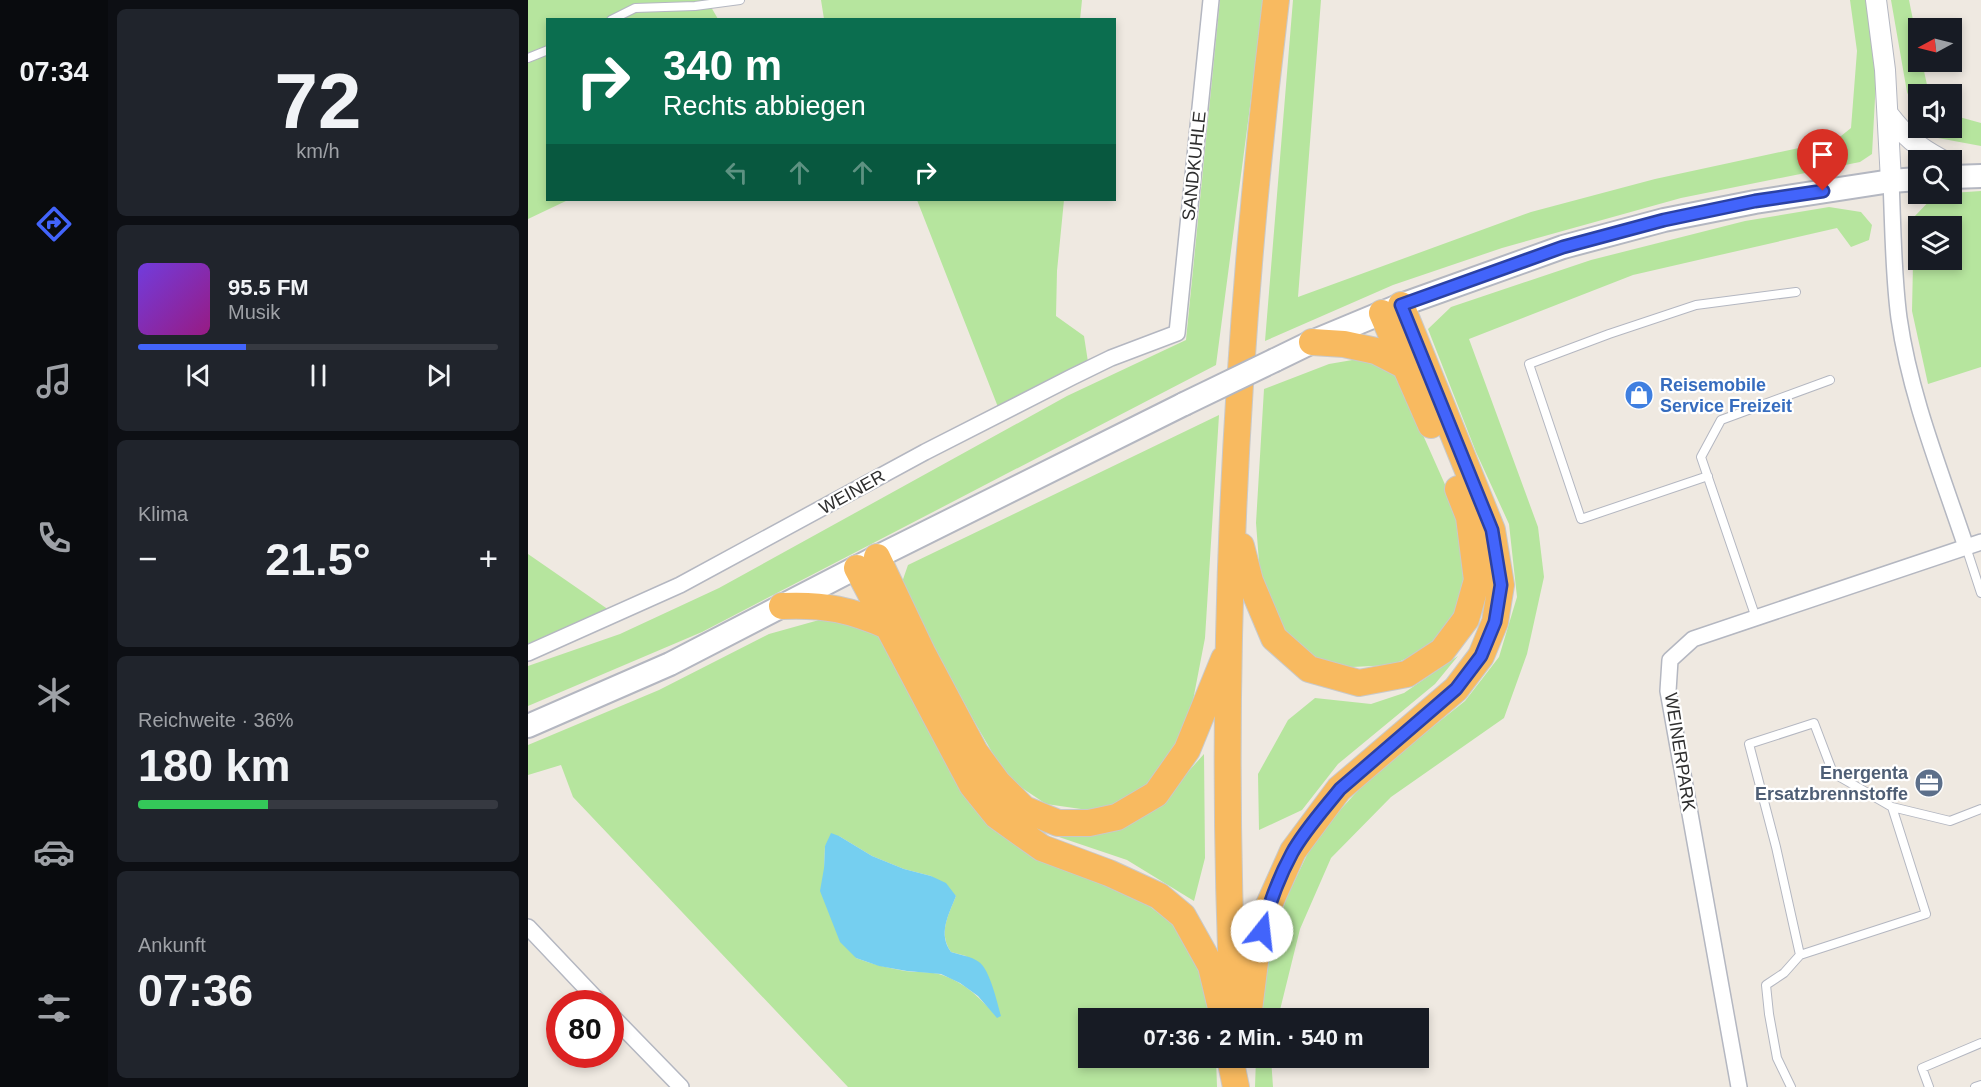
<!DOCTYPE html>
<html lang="de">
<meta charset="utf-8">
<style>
body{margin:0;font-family:Arial,sans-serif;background:#20242c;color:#f1f3f6;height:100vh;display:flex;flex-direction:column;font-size:22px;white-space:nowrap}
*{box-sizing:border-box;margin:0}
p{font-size:20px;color:#9ea1a6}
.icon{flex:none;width:33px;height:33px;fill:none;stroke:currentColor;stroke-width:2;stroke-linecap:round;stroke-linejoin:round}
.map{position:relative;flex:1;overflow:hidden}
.sheet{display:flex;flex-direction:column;gap:9px;padding:9px;background:#0d0f14;width:420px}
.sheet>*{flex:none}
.hud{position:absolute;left:18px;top:18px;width:570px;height:183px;border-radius:0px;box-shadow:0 3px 9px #0003;background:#0b6e4f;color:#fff;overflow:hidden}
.needle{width:39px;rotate:263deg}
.buttons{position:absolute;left:1380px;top:18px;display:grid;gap:12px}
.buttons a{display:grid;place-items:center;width:54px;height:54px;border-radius:0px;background:#171b24;box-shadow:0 3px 9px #0003;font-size:30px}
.speed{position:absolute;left:18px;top:990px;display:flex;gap:12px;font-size:30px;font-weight:700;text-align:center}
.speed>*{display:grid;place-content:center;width:78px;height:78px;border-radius:50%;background:#171b24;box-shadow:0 3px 9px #0003;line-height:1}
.speed .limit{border:9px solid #d22;background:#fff;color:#111}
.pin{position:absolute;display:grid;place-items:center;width:51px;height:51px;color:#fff;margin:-62px -26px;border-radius:50% 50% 50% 0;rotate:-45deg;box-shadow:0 0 6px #0007}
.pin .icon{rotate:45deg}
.me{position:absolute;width:66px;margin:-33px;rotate:16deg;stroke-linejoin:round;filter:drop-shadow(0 0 4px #0008)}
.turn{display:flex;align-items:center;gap:21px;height:126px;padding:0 18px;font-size:27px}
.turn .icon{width:78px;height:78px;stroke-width:2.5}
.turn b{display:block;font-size:42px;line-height:51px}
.lanes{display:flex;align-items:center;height:57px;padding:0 18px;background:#0003;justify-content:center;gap:30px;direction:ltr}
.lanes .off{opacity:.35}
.big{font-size:45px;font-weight:800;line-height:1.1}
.sheet .tile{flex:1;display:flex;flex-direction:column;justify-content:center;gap:9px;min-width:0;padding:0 21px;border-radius:9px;background:#20242c}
.sheet .dial{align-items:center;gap:0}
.dial b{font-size:78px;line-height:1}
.song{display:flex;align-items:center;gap:18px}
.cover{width:72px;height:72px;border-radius:9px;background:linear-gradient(135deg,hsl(260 70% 55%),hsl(310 70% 35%))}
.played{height:6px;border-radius:3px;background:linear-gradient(90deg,#4264fb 30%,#363941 30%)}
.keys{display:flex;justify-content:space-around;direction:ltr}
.heat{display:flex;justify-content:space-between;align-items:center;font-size:33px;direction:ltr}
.charge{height:9px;border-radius:4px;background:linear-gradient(90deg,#34c759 36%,#363941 0)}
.trip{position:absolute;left:550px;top:1008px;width:351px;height:60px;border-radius:0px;background:#171b24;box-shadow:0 3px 9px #0003;font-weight:800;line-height:60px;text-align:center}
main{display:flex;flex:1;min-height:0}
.tab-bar{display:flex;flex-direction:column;width:108px;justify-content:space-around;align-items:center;background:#090b0e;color:#9ea1a6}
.tab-bar .icon{width:42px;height:42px}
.tab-bar .active{color:#4264fb}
.tab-bar b{font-size:27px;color:#f1f3f6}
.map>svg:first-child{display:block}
</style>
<main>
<nav class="tab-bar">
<b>07:34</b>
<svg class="icon active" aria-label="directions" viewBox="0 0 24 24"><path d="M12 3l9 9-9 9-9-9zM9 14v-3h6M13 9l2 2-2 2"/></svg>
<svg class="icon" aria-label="music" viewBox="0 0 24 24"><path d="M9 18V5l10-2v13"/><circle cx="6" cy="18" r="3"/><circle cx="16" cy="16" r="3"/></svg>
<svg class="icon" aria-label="phone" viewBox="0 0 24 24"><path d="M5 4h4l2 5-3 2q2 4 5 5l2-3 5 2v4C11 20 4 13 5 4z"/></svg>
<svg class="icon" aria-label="climate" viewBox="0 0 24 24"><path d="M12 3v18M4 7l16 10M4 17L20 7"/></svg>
<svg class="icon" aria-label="car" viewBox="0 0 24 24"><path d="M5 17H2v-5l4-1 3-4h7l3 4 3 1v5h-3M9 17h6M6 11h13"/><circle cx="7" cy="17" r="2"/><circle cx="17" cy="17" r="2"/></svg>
<svg class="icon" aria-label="filters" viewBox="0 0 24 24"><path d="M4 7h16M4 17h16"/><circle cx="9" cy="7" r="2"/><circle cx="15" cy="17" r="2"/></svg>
</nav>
<section class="sheet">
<div class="tile dial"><b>72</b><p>km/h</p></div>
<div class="tile">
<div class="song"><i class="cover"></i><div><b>95.5 FM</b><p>Musik</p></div></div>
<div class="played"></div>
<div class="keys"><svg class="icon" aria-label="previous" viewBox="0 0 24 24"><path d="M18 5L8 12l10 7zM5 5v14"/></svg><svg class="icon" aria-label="pause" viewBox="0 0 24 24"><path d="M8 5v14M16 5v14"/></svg><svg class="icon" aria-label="next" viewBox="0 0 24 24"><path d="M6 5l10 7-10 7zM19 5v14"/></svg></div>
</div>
<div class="tile"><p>Klima</p>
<div class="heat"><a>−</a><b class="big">21.5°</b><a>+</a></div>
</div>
<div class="tile"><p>Reichweite · 36%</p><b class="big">180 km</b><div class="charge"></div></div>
<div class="tile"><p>Ankunft</p><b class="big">07:36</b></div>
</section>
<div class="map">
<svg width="1453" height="1087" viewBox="0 0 1453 1087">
<rect width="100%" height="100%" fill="#efe9e1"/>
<!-- green -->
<path fill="#b6e59e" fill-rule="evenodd" d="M0 0H179L190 19 20 20V200H40L0 219Z
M293 0H554L552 20 296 19Z
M692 0H736L688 365 174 632 0 706V666L92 634 191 588 539 396 658 340Z
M765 0H793L770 297 1003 212 1127 179 1308 140 1323 128 1329 51 1322 0H1341L1348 80 1344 154 1332 162 1153 198 974 248 865 285 737 341Z
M1363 0H1381L1390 45V62H1394L1401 94H1390V119L1379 92Z
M1424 115 1453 123V146L1410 138 1400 128H1424Z
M1453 191V367L1400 384 1384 311 1386 217 1408 194ZM1390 226H1424V260H1390Z
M389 200H536L529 271 528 316 556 336 560 362 470 407Z
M1301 207 1333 212 1344 225 1341 240 1323 247 1309 228 1105 275 941 339 1010 527 1016 577 999 654 976 718 863 797 803 858 772 929 750 1018H732L737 973 758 899 787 838 842 777 937 701 971 657 989 597 981 524 948 452 900 329 923 307 1063 260 1217 221Z
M836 358 867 372 935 525 941 575 921 625 899 649 864 665 824 667 790 659 759 634 739 605 732 575 728 523 736 389 801 364Z
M691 415 677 638 662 716 652 747 617 797 567 811 518 804 479 778 446 721 373 585 380 565Z
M0 554 81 610 0 646Z
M309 615 357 638 434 788 596 887 649 927 674 979 683 1018H561V1058H688L689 1087H320L45 797 33 765 0 775V745L131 690 241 634ZM311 836 344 856 376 869 403 876 428 896C420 916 410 933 423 952L438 956 469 1017C453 999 438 983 414 975 403 971 389 973 377 971 360 968 344 964 328 958L296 868 297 846Z
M930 656 907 684 810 764 774 810 731 830 730 774 760 720 787 698 843 704 876 693Z
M676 754 677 858 666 901 599 860 522 834 586 830 625 811Z
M728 1058H743L745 1087H727Z"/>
<!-- water -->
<path fill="#75cff0" d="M303 833 311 836 344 856 376 869 403 876 418 883 428 896C420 916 410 934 423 952 432 955 443 956 451 962 462 970 469 1002 473 1016L469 1018 450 996 432 983 413 974 379 971 351 966 328 958 312 942 292 891 296 868 297 846Z"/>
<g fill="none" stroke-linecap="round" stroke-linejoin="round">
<!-- service casing -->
<g stroke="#b4b7c1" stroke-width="10">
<path id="service" d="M83 20 107 8 167 6 212 0
M0 58 20 50
M1180 476 1053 519 1001 364 1081 334 1168 305 1268 292
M1438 547 1453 593
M1228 618 1173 457 1193 420 1302 380
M1364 807 1398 914 1272 955 1248 847 1221 744 1286 723 1305 773 1364 807 1422 821 1453 809
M1263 1087 1249 1058 1241 1014 1238 985 1256 973 1272 955
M1401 1087 1394 1068 1453 1043
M1447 1087 1453 1085"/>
</g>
<!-- minor casing -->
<g stroke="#b4b7c1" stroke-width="18">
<path id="minor" d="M1363 181C1365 226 1365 273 1371 318 1382 396 1413 472 1438 547
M0 653 152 585 397 452 544 377 583 358 649 333 683 0
M0 927 73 1004
M82 1014 153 1087
M1211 1087 1140 691 1142 660 1165 639 1453 542"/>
</g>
<!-- tertiary casing -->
<g stroke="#b4b7c1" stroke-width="22">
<path id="tertiary" d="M1348 0 1357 70 1363 181
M1360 114C1378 137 1388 146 1414 160"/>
</g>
<!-- secondary casing -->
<g stroke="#b4b7c1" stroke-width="26">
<path id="secondary" d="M1424 177 1453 176
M747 360 784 342 873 305 1035 247 1136 220 1227 202 1363 181 1390 179
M0 726 142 664 349 557 656 404"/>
</g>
<!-- trunk casing -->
<g stroke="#c9c9c9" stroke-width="28">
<path id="trunk" d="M854 313 903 425
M784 342 816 344 848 351 879 367
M713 546 722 581 746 638 781 669 831 683 879 674 914 651 938 619 949 580 941 517 930 489
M349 557 394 652 447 752 470 783 496 809 530 823H561L589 817 628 794 659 750 696 659
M329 568 444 785 469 816 514 848 581 873 631 896 655 916 683 966 693 1008
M254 606C297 604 323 610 362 627
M706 1018C689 679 707 337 748 0
M720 1018 728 954 740 907 765 851 811 789 928 689 953 656 967 622 973 585 964 530 873 305
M702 1058 708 1087"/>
</g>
<!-- service -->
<use href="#service" stroke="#fff" stroke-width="8"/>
<!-- minor -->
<use href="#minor" stroke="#fff" stroke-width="15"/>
<!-- tertiary -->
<use href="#tertiary" stroke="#fff" stroke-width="20"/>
<!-- secondary -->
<use href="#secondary" stroke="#fff" stroke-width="22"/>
<!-- trunk -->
<use href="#trunk" stroke="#f8ba60" stroke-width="26"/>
<!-- secondary-bridge casing -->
<g stroke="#b4b7c1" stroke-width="26" stroke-linecap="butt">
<path id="secondary-bridge" d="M656 404 747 360"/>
</g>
<!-- secondary-bridge -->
<use href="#secondary-bridge" stroke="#fff" stroke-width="22"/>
</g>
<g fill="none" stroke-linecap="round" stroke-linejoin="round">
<!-- route casing -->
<g stroke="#2b41a3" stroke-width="15">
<path id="route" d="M734 931C741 904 751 877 764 853 776 831 796 809 812 789L928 689 953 656 967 622 973 585 964 530 873 305 1035 247 1136 220 1227 201 1295 191"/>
</g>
<!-- route -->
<use href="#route" stroke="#4264fb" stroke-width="10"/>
</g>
<!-- icons -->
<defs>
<g id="shop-disc" transform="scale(1.5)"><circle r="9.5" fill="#3f7fe0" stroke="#fff"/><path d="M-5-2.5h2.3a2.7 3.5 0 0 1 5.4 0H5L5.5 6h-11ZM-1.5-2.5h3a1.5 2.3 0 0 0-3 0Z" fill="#fff"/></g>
<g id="office-disc" transform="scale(1.5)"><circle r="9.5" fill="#5c6f8a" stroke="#fff"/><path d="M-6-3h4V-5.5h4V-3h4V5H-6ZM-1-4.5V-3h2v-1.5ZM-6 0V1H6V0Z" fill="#fff"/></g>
</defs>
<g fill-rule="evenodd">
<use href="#shop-disc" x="1111" y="395"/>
<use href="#office-disc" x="1401" y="783"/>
</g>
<g text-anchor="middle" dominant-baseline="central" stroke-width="4.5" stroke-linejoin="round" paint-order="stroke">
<!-- street labels -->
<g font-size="18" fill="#2e2e2e" stroke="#fff">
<text transform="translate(666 166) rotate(-84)">SANDKUHLE</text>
<text transform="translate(324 492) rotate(-29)">WEINER</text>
<text transform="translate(1152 752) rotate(81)">WEINERPARK</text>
</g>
<!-- shop labels -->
<g font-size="18" font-weight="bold" fill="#366cbe" stroke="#fff" text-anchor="start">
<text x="1132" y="385">Reisemobile<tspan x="1132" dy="21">Service Freizeit</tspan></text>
</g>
<!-- service labels -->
<g font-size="18" font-weight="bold" fill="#4e5e75" stroke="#fff" text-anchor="end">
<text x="1380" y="773">Energenta<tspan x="1380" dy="21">Ersatzbrennstoffe</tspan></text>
</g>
</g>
</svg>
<div class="buttons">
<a><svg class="needle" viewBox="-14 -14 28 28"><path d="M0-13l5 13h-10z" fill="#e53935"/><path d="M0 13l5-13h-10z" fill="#9ea1a6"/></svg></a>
<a><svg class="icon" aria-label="sound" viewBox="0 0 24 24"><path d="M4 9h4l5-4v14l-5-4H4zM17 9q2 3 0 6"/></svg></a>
<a><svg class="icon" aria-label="search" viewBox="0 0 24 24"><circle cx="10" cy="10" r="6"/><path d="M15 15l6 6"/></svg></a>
<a><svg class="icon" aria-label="layers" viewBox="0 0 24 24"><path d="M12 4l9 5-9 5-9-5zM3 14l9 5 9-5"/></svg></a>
</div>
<div class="speed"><div class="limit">80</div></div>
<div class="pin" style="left:1295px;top:191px;background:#d93025"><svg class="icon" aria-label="arrive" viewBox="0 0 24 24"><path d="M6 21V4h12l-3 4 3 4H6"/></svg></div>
<svg class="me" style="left:734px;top:931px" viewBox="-20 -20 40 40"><circle r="19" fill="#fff"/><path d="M0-13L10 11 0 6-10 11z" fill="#4264fb"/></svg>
<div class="trip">07:36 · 2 Min. · 540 m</div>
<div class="hud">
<div class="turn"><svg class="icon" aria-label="right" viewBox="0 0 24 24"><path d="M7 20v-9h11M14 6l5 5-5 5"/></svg><div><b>340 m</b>Rechts abbiegen</div></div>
<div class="lanes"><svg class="icon off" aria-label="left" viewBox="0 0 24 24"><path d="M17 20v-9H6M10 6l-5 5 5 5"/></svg><svg class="icon off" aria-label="ahead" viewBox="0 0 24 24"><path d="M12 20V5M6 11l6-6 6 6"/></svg><svg class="icon off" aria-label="ahead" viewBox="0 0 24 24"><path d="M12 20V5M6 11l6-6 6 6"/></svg><svg class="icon" aria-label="right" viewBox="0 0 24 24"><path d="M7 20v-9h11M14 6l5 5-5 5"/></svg></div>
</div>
</div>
</main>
